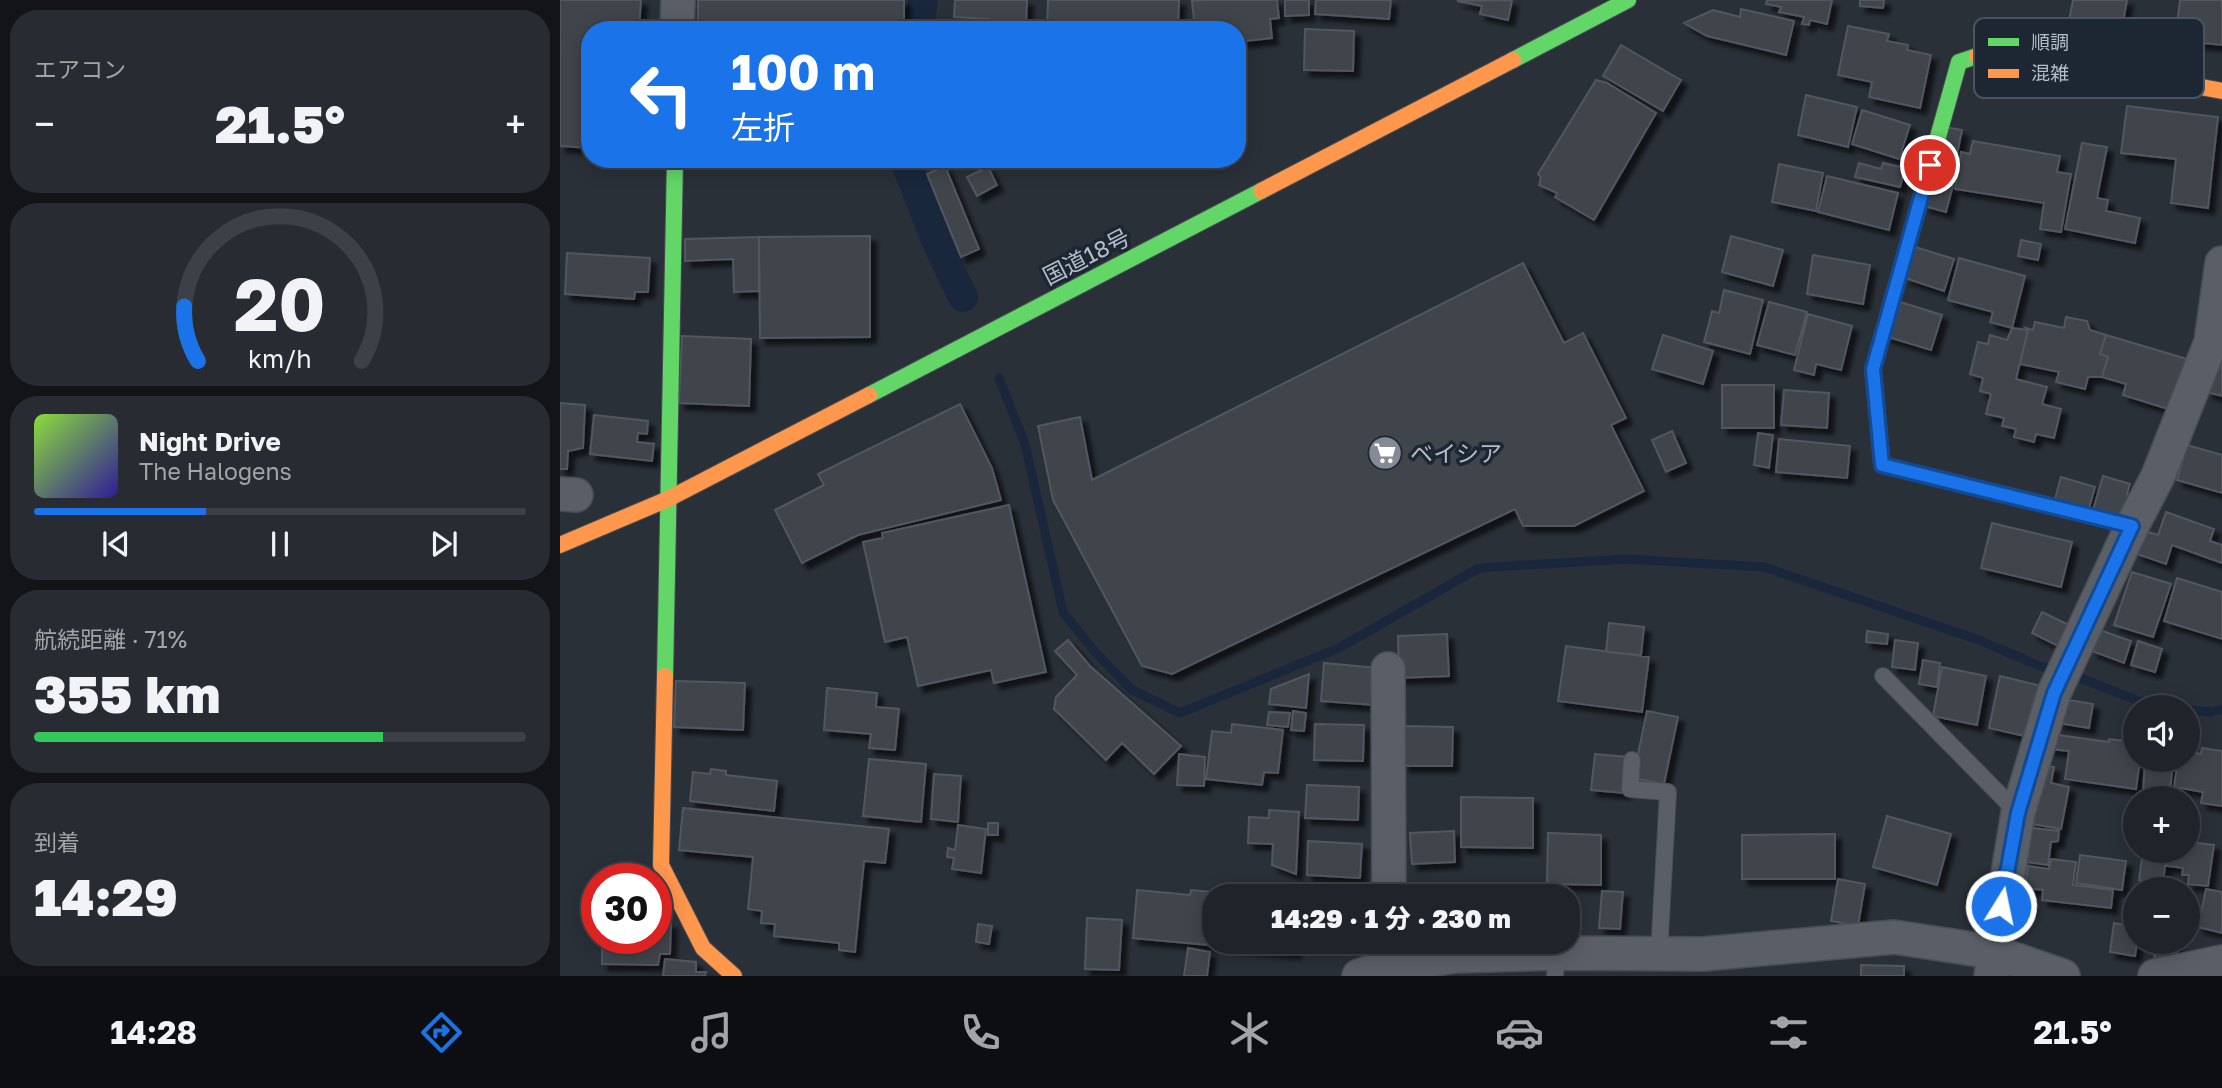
<!DOCTYPE html>
<html lang="ja">
<meta charset="utf-8">
<style>
body{margin:0;font-family:"Golos Text","Noto Sans JP",sans-serif;background:#282c32;color:#f1f3f6;height:100vh;display:flex;flex-direction:column;font-size:26px;white-space:nowrap}
*{box-sizing:border-box;margin:0}
p{font-size:23px;color:#a2a4a8}
.icon{flex:none;width:38px;height:38px;fill:none;stroke:currentColor;stroke-width:2;stroke-linecap:round;stroke-linejoin:round}
.map{position:relative;flex:1;overflow:hidden}
.side{display:flex;flex-direction:column;gap:10px;padding:10px;background:#121417;width:560px}
.side>*{flex:none}
.banner{position:absolute;left:21px;top:21px;width:665px;height:147px;border-radius:28px;box-shadow:0 4px 18px #0003,0 0 0 2px #3d4147;background:#1a73e8;color:#fff;overflow:hidden}
.controls{position:absolute;left:1563px;top:695px;display:grid;gap:14px}
.controls a{display:grid;place-items:center;width:77px;height:77px;border-radius:50%;background:#20242a;box-shadow:0 4px 18px #0003,0 0 0 2px #3d4147;font-size:35px}
.speed{position:absolute;left:21px;top:863px;display:flex;gap:14px;font-size:35px;font-weight:700;text-align:center}
.speed>*{display:grid;place-content:center;width:91px;height:91px;border-radius:50%;background:#20242a;box-shadow:0 4px 18px #0003,0 0 0 2px #3d4147;line-height:1}
.speed .limit{border:10px solid #d22;background:#fff;color:#111}
.pin{position:absolute;display:grid;place-items:center;width:60px;height:60px;color:#fff;margin:-30px;border:4px solid #fff;border-radius:50%;box-shadow:0 2px 7px #0007}
.me{position:absolute;width:77px;margin:-38px;rotate:10deg;stroke-linejoin:round;filter:drop-shadow(0 0 5px #0008)}
.turn{display:flex;align-items:center;gap:24px;height:147px;padding:0 35px;font-size:32px}
.turn .icon{width:91px;height:91px;stroke-width:2.5}
.turn b{display:block;font-size:49px;line-height:60px}
.big{font-size:52px;font-weight:800;line-height:1.1}
.side .widget{flex:1;display:flex;flex-direction:column;justify-content:center;gap:10px;min-width:0;padding:0 24px;border-radius:28px;background:#282c32}
.side .dial{align-items:center;gap:0}
.dial svg{height:182px;overflow:visible;fill:none;stroke:#3d4147;stroke-width:7;stroke-linecap:round;text-anchor:middle}
.dial text{fill:#f1f3f6;stroke:none}
.song{display:flex;align-items:center;gap:21px}
.cover{width:84px;height:84px;border-radius:10px;background:linear-gradient(135deg,hsl(90 70% 55%),hsl(250 70% 35%))}
.played{height:7px;border-radius:4px;background:linear-gradient(90deg,#1a73e8 35%,#3d4147 35%)}
.keys{display:flex;justify-content:space-around;direction:ltr}
.heat{display:flex;justify-content:space-between;align-items:center;font-size:38px;direction:ltr}
.charge{height:10px;border-radius:5px;background:linear-gradient(90deg,#34c759 71%,#3d4147 0)}
.trip{position:absolute;left:642px;top:884px;width:378px;height:70px;border-radius:28px;background:#20242a;box-shadow:0 4px 18px #0003,0 0 0 2px #3d4147;font-weight:800;line-height:70px;text-align:center}
.dock{display:flex;height:112px;justify-content:space-around;align-items:center;background:#0d0e11;color:#a2a4a8}
.dock .icon{width:49px;height:49px}
.dock .selected{color:#1a73e8}
.dock b{font-size:32px;color:#f1f3f6}
main{display:flex;flex:1;min-height:0}
.map>svg:first-child{display:block}
</style>
<main>
<section class="side">
<div class="widget"><p>エアコン</p>
<div class="heat"><a>−</a><b class="big">21.5°</b><a>+</a></div>
</div>
<div class="widget dial"><svg viewBox="0 0 100 80">
<path d="M14 69A42 42 0 1 1 86 69"/>
<path d="M14 69A42 42 0 0 1 8 45" stroke="#1a73e8"/>
<text x="50" y="56" font-size="32" font-weight="700">20</text>
<text x="50" y="72" font-size="11">km/h</text>
</svg></div>
<div class="widget">
<div class="song"><i class="cover"></i><div><b>Night Drive</b><p>The Halogens</p></div></div>
<div class="played"></div>
<div class="keys"><svg class="icon" aria-label="previous" viewBox="0 0 24 24"><path d="M18 5L8 12l10 7zM5 5v14"/></svg><svg class="icon" aria-label="pause" viewBox="0 0 24 24"><path d="M8 5v14M16 5v14"/></svg><svg class="icon" aria-label="next" viewBox="0 0 24 24"><path d="M6 5l10 7-10 7zM19 5v14"/></svg></div>
</div>
<div class="widget"><p>航続距離 · 71%</p><b class="big">355 km</b><div class="charge"></div></div>
<div class="widget"><p>到着</p><b class="big">14:29</b></div>
</section>
<div class="map">
<svg width="1662" height="976" viewBox="0 0 1662 976">
<defs>
<filter id="shadow"><feDropShadow dx="6" dy="6" stdDeviation="2" flood-color="#0009"/></filter>
</defs>
<rect width="100%" height="100%" fill="#2a3038"/>
<g fill="none" stroke-linecap="round" stroke-linejoin="round">
<!-- stream -->
<path stroke="#19273c" stroke-width="9" d="M439 378 465 444 503 612 535 652 572 690 620 713 779 648 919 568 1065 559 1204 567 1419 640 1477 665 1523 679 1589 705 1606 707
M1628 710 1651 712 1662 709"/>
<!-- canal -->
<path stroke="#19273c" stroke-width="30" d="M359 30 363 0
M348 159V168L376 240 403 297"/>
</g>
<!-- building -->
<path fill="#3f444c" stroke="#52575f" stroke-width="2" filter="url(#shadow)" d="M0 0H81L79 30H30V148L0 146Z
M138 0H344V30H266V25H138Z
M395 0H467L466 26 487 27 488 0H619L618 30H428V19L394 17Z
M642 0H717L719 18 710 19 712 38 677 42V30H635L632 1Z
M725 0H749V15L725 16Z
M756 0H831L829 19 755 14Z
M952 0 948 20 920 14 922 6 897 1Z
M1207 0H1272L1267 24 1250 20 1249 25 1242 24 1244 17 1219 12 1221 7 1206 4Z
M1300 0H1324L1323 8 1300 6Z
M1513 0H1567L1557 56 1504 47Z
M1620 0H1662V45L1623 41 1625 26 1617 25Z
M1181 9 1234 21 1226 55 1147 36 1124 23 1153 10 1180 17Z
M1288 26 1329 34 1327 41 1348 45 1347 50 1371 55 1360 108 1309 97 1312 82 1278 75Z
M745 29 794 31 793 71 744 70Z
M1061 45 1121 80 1103 111 1043 76Z
M1036 80 1047 83 1096 113 1034 220 995 197 997 193 979 185 981 177 978 174Z
M1246 95 1297 107 1288 147 1238 135Z
M1567 106 1658 117 1648 208 1611 203 1616 159 1561 153Z
M1302 110 1350 125 1339 159 1292 144Z
M1385 127 1402 130 1394 169 1377 165Z
M1413 141 1500 156 1497 172 1511 174 1501 232 1480 229 1484 203 1395 189 1401 152 1410 154Z
M1522 143 1547 147 1537 198 1548 200 1546 211 1580 218 1575 243 1505 229Z
M1299 163 1321 169 1323 163 1345 168 1340 187 1295 177Z
M1219 164 1263 173 1256 211 1212 202Z
M385 166 419 249 401 257 367 174Z
M428 167 437 185 417 196 407 177Z
M1267 176 1338 193 1329 230 1258 212Z
M1370 180 1393 185 1386 212 1364 206Z
M310 236V337L200 338 199 237Z
M1171 236 1223 250 1213 286 1162 272Z
M199 237V291L174 292 173 259 125 261V239Z
M1461 240 1481 244 1478 260 1458 256Z
M1355 247 1394 259 1384 291 1345 278Z
M7 253 90 258 88 292H75L74 299 5 294Z
M1253 255 1310 265 1303 304 1247 294Z
M1399 258 1465 276 1452 328 1430 322 1433 312 1388 300Z
M963 263 1004 343 1023 333 1066 418 1051 425 1084 491 1014 526H963L955 509 612 674 582 666 493 500 478 426 520 417 532 480Z
M1164 290 1203 300 1190 354 1144 342 1152 311 1159 313Z
M1337 301 1382 315 1371 350 1325 336Z
M1209 302 1247 312 1235 355 1197 345Z
M1248 314 1292 326 1281 370 1256 364 1254 375 1234 370Z
M1506 317 1527 321 1530 330 1546 335 1540 354 1548 357 1542 377H1528L1525 389 1496 382 1499 372 1460 364 1468 330 1466 328 1473 330 1475 322 1504 328Z
M1452 328 1468 330 1456 379 1487 387 1482 404 1501 409 1494 438 1476 434 1474 442 1454 437 1456 429 1442 426 1444 418 1426 414 1431 394 1420 391 1423 378 1410 374 1418 342 1428 344 1430 335 1447 340Z
M1103 335 1153 351 1143 384 1092 369Z
M1546 335 1637 362 1621 413 1563 395 1566 384 1542 377 1548 357 1540 354Z
M122 336 191 339 189 406 119 403Z
M1662 358V396L1647 392Z
M1162 385H1214V428H1162Z
M1224 390 1269 393 1267 428 1221 425Z
M0 403 25 405 23 448 8 451 7 469H0Z
M400 404 432 468 441 500 298 535 242 563 215 510 264 485 258 474Z
M34 415 88 421 87 434 78 433 77 442 94 444 92 461 30 454Z
M1112 431 1126 463 1106 472 1092 440Z
M1198 433 1213 435 1209 468 1194 465Z
M1219 439 1290 446 1287 478 1216 472Z
M1627 445 1662 455V493L1617 480Z
M1543 476 1570 484 1567 494 1570 495 1562 522 1532 513Z
M1501 477 1535 487 1528 512 1494 503Z
M449 505 486 672 434 683 431 670 358 686 347 637 325 642 303 542 323 538 322 533Z
M1606 512 1654 529 1650 541 1662 545V563L1612 545 1606 564 1577 554 1585 531 1598 535Z
M1432 523 1512 542 1501 587 1421 568Z
M1572 572 1611 584 1593 637 1554 625Z
M1617 578 1662 592V639L1604 621Z
M1482 612 1509 625 1498 646 1472 633Z
M1049 623 1084 627 1081 655 1046 652Z
M1540 630 1571 641 1564 663 1532 651Z
M1307 631 1328 634 1327 644 1306 642Z
M887 634 889 676 839 678 838 636Z
M508 640 530 666 621 746 594 774 562 743 546 760 494 709 496 697 517 675 495 651Z
M1335 640 1358 643 1355 670 1332 667Z
M1578 641 1602 649 1595 672 1571 665Z
M1006 646 1089 657 1082 712 998 701Z
M1363 660 1380 663 1377 687 1359 684Z
M764 663 817 668 814 705 761 701Z
M1382 667 1426 676 1417 725 1373 716Z
M749 674 746 708 709 704 711 689Z
M1440 676 1481 686 1469 737 1429 728Z
M116 681 185 683 183 730 114 727Z
M267 688 317 693 316 707 339 709 335 750 309 748 311 734 264 730Z
M1502 699 1533 704 1529 728 1498 723Z
M733 711 746 713 744 731 731 730Z
M1087 711 1118 717 1104 784 1073 778Z
M709 712 730 713 728 727 707 725Z
M672 724 723 730 718 773 704 772 702 785 646 779 652 731 671 733Z
M755 724 804 725 803 761 754 760Z
M843 726 893 727 892 766H843Z
M1491 734 1549 742V739L1575 742V760H1580L1576 789 1505 779 1509 751 1489 749Z
M1642 748 1662 751V806L1641 803 1643 792 1614 787 1618 760H1628V752L1641 754Z
M619 754 645 757 644 786 617 785Z
M1035 754 1067 757 1064 793 1031 790Z
M309 759 366 764 361 822 303 816Z
M1585 760H1613L1610 794 1583 792Z
M1482 765 1494 767 1491 783 1509 787 1501 829 1472 824Z
M151 769 166 771V775L217 781 214 811 130 801 133 772 150 774Z
M374 774 401 776 398 822 371 819Z
M747 785 799 787 798 820 745 818Z
M901 797 973 798V848L901 847Z
M123 808 329 829 325 863 304 861 295 952 279 950V943L214 936 215 924 201 923 202 911 188 909 193 857 119 850Z
M709 810 739 812 736 874 712 865 713 844 688 843 689 817 709 818Z
M1327 816 1391 834 1377 885 1313 867Z
M428 823H438V835H428Z
M398 825 426 829 421 873 392 869 394 858 387 857 388 848 395 850Z
M1472 828 1499 831 1498 841 1491 842 1488 865 1467 862Z
M894 831 895 862 852 864 850 833Z
M988 833 1041 835V885L987 884Z
M1275 834V879H1182V835Z
M748 841 802 844 800 878 747 875Z
M1628 842 1654 845 1648 886 1628 884 1629 875H1622L1623 868 1607 866 1609 850H1628Z
M1583 850H1607L1603 883 1579 880Z
M1520 855 1566 861 1562 890 1516 883Z
M1491 859 1516 862 1513 885 1553 890 1551 908 1482 900 1483 890 1465 888 1468 866 1489 869Z
M59 872 81 878H57Z
M1278 879 1305 884 1298 926 1271 921Z
M1596 884 1628 887V892V889H1595Z
M839 888H890V896H839Z
M1646 889 1662 892V933L1638 927Z
M577 890 630 895 631 890 695 896H654V942H736L735 953 573 938Z
M1042 891 1063 892 1060 929 1039 928Z
M96 917H100L98 923H111L110 954H100L98 965 42 964V938H96Z
M527 918 562 920 559 970 525 969Z
M1554 923 1575 927V942H1577L1575 956 1550 952Z
M418 924 432 926 429 944 416 942Z
M1593 942H1616L1618 957 1595 961Z
M628 948 650 952 647 976H624Z
M105 959 136 962V972H146L145 976H103Z
M1301 965 1344 966V976H1301Z"/>
<g fill="none" stroke-linecap="round" stroke-linejoin="round">
<!-- lane casing -->
<g stroke="#484c55" stroke-width="18">
<path id="lane" d="M1323 676 1458 813
M1072 760 1070 789 1108 792 1099 954
M995 976 997 953"/>
</g>
<!-- street casing -->
<g stroke="#484c55" stroke-width="36">
<path id="street" d="M117 30 118 0
M0 494 16 495
M828 669 829 896
M799 976 829 966 896 956 997 953 1143 954 1334 937 1433 952 1503 976
M1431 976 1458 813 1494 693 1572 526 1598 476 1651 342 1662 263
M1595 976 1662 962"/>
</g>
<!-- fast casing -->
<g stroke="#484c55" stroke-width="18">
<path id="fast" d="M1417 56 1399 62 1313 369 1322 465 1572 526
M953 60 1068 0
M309 395 701 191
M105 676 115 159"/>
</g>
<!-- slow casing -->
<g stroke="#484c55" stroke-width="18">
<path id="slow" d="M1417 56 1436 49 1662 91
M701 191 953 60
M0 545 108 499 309 395
M105 676 101 865 143 948 174 976"/>
</g>
<!-- lane -->
<use href="#lane" stroke="#5a5e66" stroke-width="16"/>
<!-- street -->
<use href="#street" stroke="#5a5e66" stroke-width="33"/>
<!-- fast -->
<use href="#fast" stroke="#63d668" stroke-width="16"/>
<!-- slow -->
<use href="#slow" stroke="#ff974d" stroke-width="16"/>
</g>
<g fill="none" stroke-linecap="round" stroke-linejoin="round">
<!-- route casing -->
<g stroke="#114b97" stroke-width="18">
<path id="route" d="M1370 165 1313 369 1322 465 1572 526 1494 693 1458 813 1441 906"/>
</g>
<!-- route -->
<use href="#route" stroke="#1a73e8" stroke-width="12"/>
</g>
<!-- icons -->
<defs>
<g id="supermarket-disc" transform="scale(1.75)"><circle r="9.5" fill="#848b96" stroke="#1d2633"/><path d="M-6-5.5h2.5l.6 2H6L4.5 2H-2.5L-4.4-4H-6ZM-1.5 3.2a1.3 1.3 0 1 0 .1 0ZM3 3.2a1.3 1.3 0 1 0 .1 0Z" fill="#fff"/></g>
</defs>
<g fill-rule="evenodd">
<use href="#supermarket-disc" x="825" y="453"/>
</g>
<g text-anchor="middle" dominant-baseline="central" stroke-width="7" stroke-linejoin="round" paint-order="stroke">
<!-- street labels -->
<g font-size="23" fill="#b4bcc9" stroke="#1d2633">
<text transform="translate(526 256) rotate(-27)">国道18号</text>
</g>
<!-- poi labels -->
<g font-size="23" fill="#b4bcc9" stroke="#1d2633" text-anchor="start">
<text x="850" y="453">ベイシア</text>
</g>
</g>
<!-- legend -->
<rect x="1414" y="18" width="230" height="80" rx="10" fill="#1d2633" stroke="#4a5360" stroke-width="2"/>
<rect x="1428" y="38" width="31" height="8" fill="#63d668"/>
<rect x="1428" y="69" width="31" height="9" fill="#ff974d"/>
<g font-size="19" fill="#b4bcc9">
<text x="1471" y="49">順調</text>
<text x="1471" y="80">混雑</text>
</g>
</svg>
<div class="controls">
<a><svg class="icon" aria-label="sound" viewBox="0 0 24 24"><path d="M4 9h4l5-4v14l-5-4H4zM17 9q2 3 0 6"/></svg></a>
<a>+</a>
<a>−</a>
</div>
<div class="speed"><div class="limit">30</div></div>
<div class="pin" style="left:1370px;top:165px;background:#d93025"><svg class="icon" aria-label="arrive" viewBox="0 0 24 24"><path d="M6 21V4h12l-3 4 3 4H6"/></svg></div>
<svg class="me" style="left:1441px;top:906px" viewBox="-20 -20 40 40"><circle r="17" fill="#1a73e8" stroke="#fff" stroke-width="3"/><path d="M0-11L8 9 0 5-8 9z" fill="#fff"/></svg>
<div class="trip">14:29 · 1 分 · 230 m</div>
<div class="banner">
<div class="turn"><svg class="icon" aria-label="left" viewBox="0 0 24 24"><path d="M17 20v-9H6M10 6l-5 5 5 5"/></svg><div><b>100 m</b>左折</div></div>
</div>
</div>
</main>
<nav class="dock">
<b>14:28</b>
<svg class="icon selected" aria-label="directions" viewBox="0 0 24 24"><path d="M12 3l9 9-9 9-9-9zM9 14v-3h6M13 9l2 2-2 2"/></svg>
<svg class="icon" aria-label="music" viewBox="0 0 24 24"><path d="M9 18V5l10-2v13"/><circle cx="6" cy="18" r="3"/><circle cx="16" cy="16" r="3"/></svg>
<svg class="icon" aria-label="phone" viewBox="0 0 24 24"><path d="M5 4h4l2 5-3 2q2 4 5 5l2-3 5 2v4C11 20 4 13 5 4z"/></svg>
<svg class="icon" aria-label="climate" viewBox="0 0 24 24"><path d="M12 3v18M4 7l16 10M4 17L20 7"/></svg>
<svg class="icon" aria-label="car" viewBox="0 0 24 24"><path d="M5 17H2v-5l4-1 3-4h7l3 4 3 1v5h-3M9 17h6M6 11h13"/><circle cx="7" cy="17" r="2"/><circle cx="17" cy="17" r="2"/></svg>
<svg class="icon" aria-label="filters" viewBox="0 0 24 24"><path d="M4 7h16M4 17h16"/><circle cx="9" cy="7" r="2"/><circle cx="15" cy="17" r="2"/></svg>
<b>21.5°</b>
</nav>
